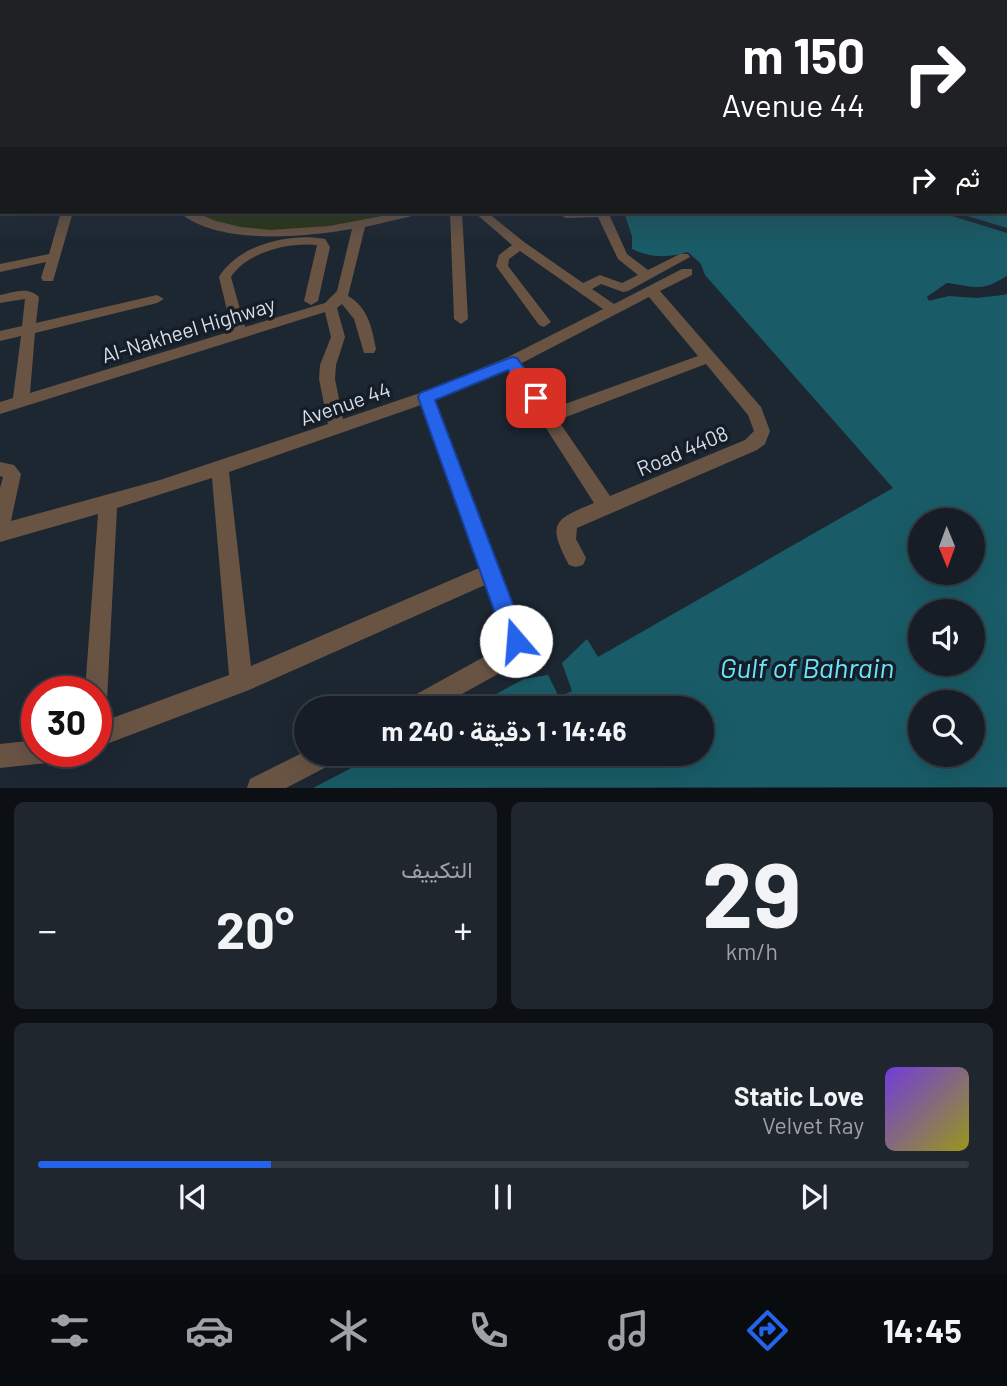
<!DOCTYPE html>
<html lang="ar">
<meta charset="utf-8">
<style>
body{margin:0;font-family:Barlow,Vazirmatn,sans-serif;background:#1f262e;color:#f1f3f6;direction:rtl;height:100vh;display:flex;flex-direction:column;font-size:26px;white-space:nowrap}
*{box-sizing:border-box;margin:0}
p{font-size:23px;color:#9ea2a7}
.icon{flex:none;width:38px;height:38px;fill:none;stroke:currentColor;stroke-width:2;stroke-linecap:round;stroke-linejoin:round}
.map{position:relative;height:788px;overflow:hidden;direction:ltr}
.sheet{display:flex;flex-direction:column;gap:14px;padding:14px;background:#0c1015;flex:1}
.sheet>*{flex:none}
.banner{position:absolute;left:0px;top:0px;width:1008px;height:214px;box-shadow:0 7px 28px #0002,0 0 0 2px #353b43;direction:rtl;background:#202124;color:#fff;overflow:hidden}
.needle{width:46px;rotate:179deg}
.buttons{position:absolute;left:908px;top:508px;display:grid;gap:14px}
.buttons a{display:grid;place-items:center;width:77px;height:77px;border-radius:50%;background:#161d26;box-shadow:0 7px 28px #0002,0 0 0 2px #353b43;font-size:35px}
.speed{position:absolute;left:21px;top:676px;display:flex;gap:14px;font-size:35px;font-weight:700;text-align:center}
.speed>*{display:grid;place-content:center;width:91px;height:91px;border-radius:50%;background:#161d26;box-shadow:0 7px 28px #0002,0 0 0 2px #353b43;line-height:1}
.speed .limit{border:10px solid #d22;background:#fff;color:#111}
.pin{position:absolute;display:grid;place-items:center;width:60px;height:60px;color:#fff;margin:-30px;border-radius:14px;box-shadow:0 4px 10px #0006}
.me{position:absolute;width:77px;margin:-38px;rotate:342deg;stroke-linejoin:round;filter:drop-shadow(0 0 5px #0008)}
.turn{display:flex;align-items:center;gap:24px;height:147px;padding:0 28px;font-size:32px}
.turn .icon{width:91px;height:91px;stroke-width:2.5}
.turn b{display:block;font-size:49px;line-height:60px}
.then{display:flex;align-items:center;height:66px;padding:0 28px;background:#0003;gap:14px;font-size:26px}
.big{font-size:52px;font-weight:700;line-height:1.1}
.sheet .widget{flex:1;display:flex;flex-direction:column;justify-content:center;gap:10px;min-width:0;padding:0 24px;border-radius:10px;background:#1f262e}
.sheet .dial{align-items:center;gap:0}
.dial b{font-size:91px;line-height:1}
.song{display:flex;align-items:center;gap:21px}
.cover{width:84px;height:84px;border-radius:10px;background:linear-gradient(135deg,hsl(260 70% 55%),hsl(60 70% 35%))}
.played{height:7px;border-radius:4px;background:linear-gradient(90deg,#2563eb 25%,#353b43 25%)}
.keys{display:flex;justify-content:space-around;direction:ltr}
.heat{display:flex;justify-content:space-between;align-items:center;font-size:38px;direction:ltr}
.sheet .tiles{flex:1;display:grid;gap:14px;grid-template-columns:1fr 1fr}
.widget:last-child{grid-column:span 2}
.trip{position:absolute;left:294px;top:696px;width:420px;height:70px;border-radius:35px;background:#161d26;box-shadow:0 7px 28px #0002,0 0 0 2px #353b43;font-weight:700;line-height:70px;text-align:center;direction:rtl}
.dock{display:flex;height:112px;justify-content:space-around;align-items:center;background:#090c0f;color:#9ea2a7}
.dock .icon{width:49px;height:49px}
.dock .selected{color:#2563eb}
.dock b{font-size:32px;color:#f1f3f6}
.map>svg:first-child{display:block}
</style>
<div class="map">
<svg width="1007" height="788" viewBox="0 0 1007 788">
<rect width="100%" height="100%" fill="#1d2732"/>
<!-- green -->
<path fill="#2c3614" d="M191 212H381L385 219 290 234 215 225Z"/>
<!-- water -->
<path fill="#195c67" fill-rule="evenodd" d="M1007 182V228L954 212H1006Z
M624 212H939L1007 233V276C981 292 976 287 947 283L927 297C937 300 940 297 950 296 969 294 987 299 1007 294V787L313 788 378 754H702V709H468L524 679 548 675 559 697 572 691 562 663 587 639 598 657 893 488 705 275 701 264 688 252C668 258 651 258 632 249V236ZM920 520H973V572H920ZM920 611H973V663H920ZM920 702H973V754H920Z"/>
<!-- pier -->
<path fill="#1d2732" d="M1007 276V279L990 290 971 292 948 287 933 297 948 293 978 295 1007 291V294L978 298 948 296 929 301 927 297 947 283 979 289 989 287Z"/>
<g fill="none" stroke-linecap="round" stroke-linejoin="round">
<!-- minor -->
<path fill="#695444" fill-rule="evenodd" d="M1006 175H1007V181H1006Z
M0 182H2L0 190Z
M61 212H73L53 281H43L41 278 46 262 0 272V264L49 254Z
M179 212H194L216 221 241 227 270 230 329 226 403 212H423L421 214 365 227 348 296C368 307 372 328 376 349L374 353H364L354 319 342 304 337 308 345 337 336 365 335 379 343 419 420 393 506 358 603 309 520 251 509 259 508 266 551 322 544 327 539 325 496 266 499 255 512 245 474 212H487L524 242 583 283 600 275 622 283 638 275 618 259 598 217 566 218 560 215 565 212H608L627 254 648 270 680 254H688L690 257 628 291 623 292 601 284 592 289 614 304 682 269H692V275L660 291 761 407 770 431 765 444 757 450 577 528 576 539 586 558 583 565 576 567 569 565C547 523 553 520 594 503L508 369 435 400 527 641 516 664 435 709H401L404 701 500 648 505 640 485 585 249 690 96 748V724L229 675 212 478 117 508 107 700 104 708 96 711V691H85L98 514 0 542V488L3 477 0 476V462L14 465 21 474 11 521 160 480 328 424 319 379 320 365 331 337 325 312 0 414V402L13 398 21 336 0 341V331L22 326 25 299 0 303V295C14 292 28 286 39 297L36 323 157 295 164 299 157 303 35 333 30 393 232 331 219 277C238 245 290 232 325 239L330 247 318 301 311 305 304 301 317 245C289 242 247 252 231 277L245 327 325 303 337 291 352 229C305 237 218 246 179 212ZM649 297 698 356 551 409 520 364ZM706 364 748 415 754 431 745 440 610 496 558 420ZM421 405 479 568 251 666 229 472Z
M450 212H462L468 319 461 324 454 319Z
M37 740V751H59L56 760 47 763 0 768V744Z
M306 751V754H337L334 763 286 788H247L250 779Z"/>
</g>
<!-- sky -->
<linearGradient id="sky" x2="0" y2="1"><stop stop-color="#10151c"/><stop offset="0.55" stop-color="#3a475a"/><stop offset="1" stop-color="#3a475a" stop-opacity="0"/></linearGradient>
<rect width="1007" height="243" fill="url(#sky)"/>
<!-- route -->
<path fill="#2563eb" stroke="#184099" stroke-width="2" d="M512 357 517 358 542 394 544 398 542 403H530L508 370 435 400 527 641 524 649 516 652 509 649 505 641 418 397 420 393Z"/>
<g text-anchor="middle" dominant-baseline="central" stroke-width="7" stroke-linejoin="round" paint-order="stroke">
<!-- street labels -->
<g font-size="21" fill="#d8dee6" stroke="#141d28">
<text transform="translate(188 329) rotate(-17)">Al-Nakheel Highway</text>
<text transform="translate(345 403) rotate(-19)">Avenue 44</text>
<text transform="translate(682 450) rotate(-23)">Road 4408</text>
</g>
<!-- near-water labels -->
<g font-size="28" font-style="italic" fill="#6be6fc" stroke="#141d28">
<text x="807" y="667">Gulf of Bahrain</text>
</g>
</g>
</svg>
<div class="buttons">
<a><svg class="needle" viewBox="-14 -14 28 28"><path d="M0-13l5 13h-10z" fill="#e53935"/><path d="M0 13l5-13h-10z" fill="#9ea2a7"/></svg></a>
<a><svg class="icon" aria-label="sound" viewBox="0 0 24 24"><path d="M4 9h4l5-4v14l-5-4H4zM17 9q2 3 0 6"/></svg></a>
<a><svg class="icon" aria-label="search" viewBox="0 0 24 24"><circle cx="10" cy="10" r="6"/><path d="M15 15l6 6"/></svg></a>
</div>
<div class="speed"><div class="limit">30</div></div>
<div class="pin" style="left:536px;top:398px;background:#d93025"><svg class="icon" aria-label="arrive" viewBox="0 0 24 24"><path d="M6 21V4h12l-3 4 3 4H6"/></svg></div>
<svg class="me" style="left:516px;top:641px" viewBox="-20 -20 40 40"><circle r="19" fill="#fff"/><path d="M0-13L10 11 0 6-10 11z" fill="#2563eb"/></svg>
<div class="trip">14:46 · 1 دقيقة · 240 m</div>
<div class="banner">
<div class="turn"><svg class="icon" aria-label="right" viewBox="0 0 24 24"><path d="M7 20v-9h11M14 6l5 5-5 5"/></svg><div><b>150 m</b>Avenue 44</div></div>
<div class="then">ثم<svg class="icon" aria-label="right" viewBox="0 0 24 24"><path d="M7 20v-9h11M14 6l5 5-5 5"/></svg></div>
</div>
</div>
<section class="sheet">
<div class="tiles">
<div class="widget dial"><b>29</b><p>km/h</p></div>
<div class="widget"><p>التكييف</p>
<div class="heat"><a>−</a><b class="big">20°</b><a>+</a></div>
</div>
<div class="widget">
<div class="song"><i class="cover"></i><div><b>Static Love</b><p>Velvet Ray</p></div></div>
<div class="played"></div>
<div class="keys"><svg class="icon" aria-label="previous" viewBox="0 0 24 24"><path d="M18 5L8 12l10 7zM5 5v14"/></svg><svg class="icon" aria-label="pause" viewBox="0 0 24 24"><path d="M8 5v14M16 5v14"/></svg><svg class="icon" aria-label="next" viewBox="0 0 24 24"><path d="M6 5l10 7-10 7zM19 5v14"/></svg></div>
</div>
</div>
</section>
<nav class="dock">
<b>14:45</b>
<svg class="icon selected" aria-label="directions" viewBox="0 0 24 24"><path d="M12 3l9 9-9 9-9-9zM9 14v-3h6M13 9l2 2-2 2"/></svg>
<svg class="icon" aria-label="music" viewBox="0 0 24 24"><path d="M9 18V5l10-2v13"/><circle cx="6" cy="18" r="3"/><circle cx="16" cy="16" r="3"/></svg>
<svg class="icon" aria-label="phone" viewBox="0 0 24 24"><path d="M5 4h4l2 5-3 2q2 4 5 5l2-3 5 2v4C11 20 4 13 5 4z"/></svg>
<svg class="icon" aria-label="climate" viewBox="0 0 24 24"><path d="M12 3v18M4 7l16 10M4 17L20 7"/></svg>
<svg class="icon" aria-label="car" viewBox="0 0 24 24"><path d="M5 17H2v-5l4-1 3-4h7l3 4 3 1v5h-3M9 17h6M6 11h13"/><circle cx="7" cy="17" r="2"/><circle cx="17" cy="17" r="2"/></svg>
<svg class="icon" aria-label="filters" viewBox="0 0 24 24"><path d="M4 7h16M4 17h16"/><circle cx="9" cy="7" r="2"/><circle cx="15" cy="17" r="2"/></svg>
</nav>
